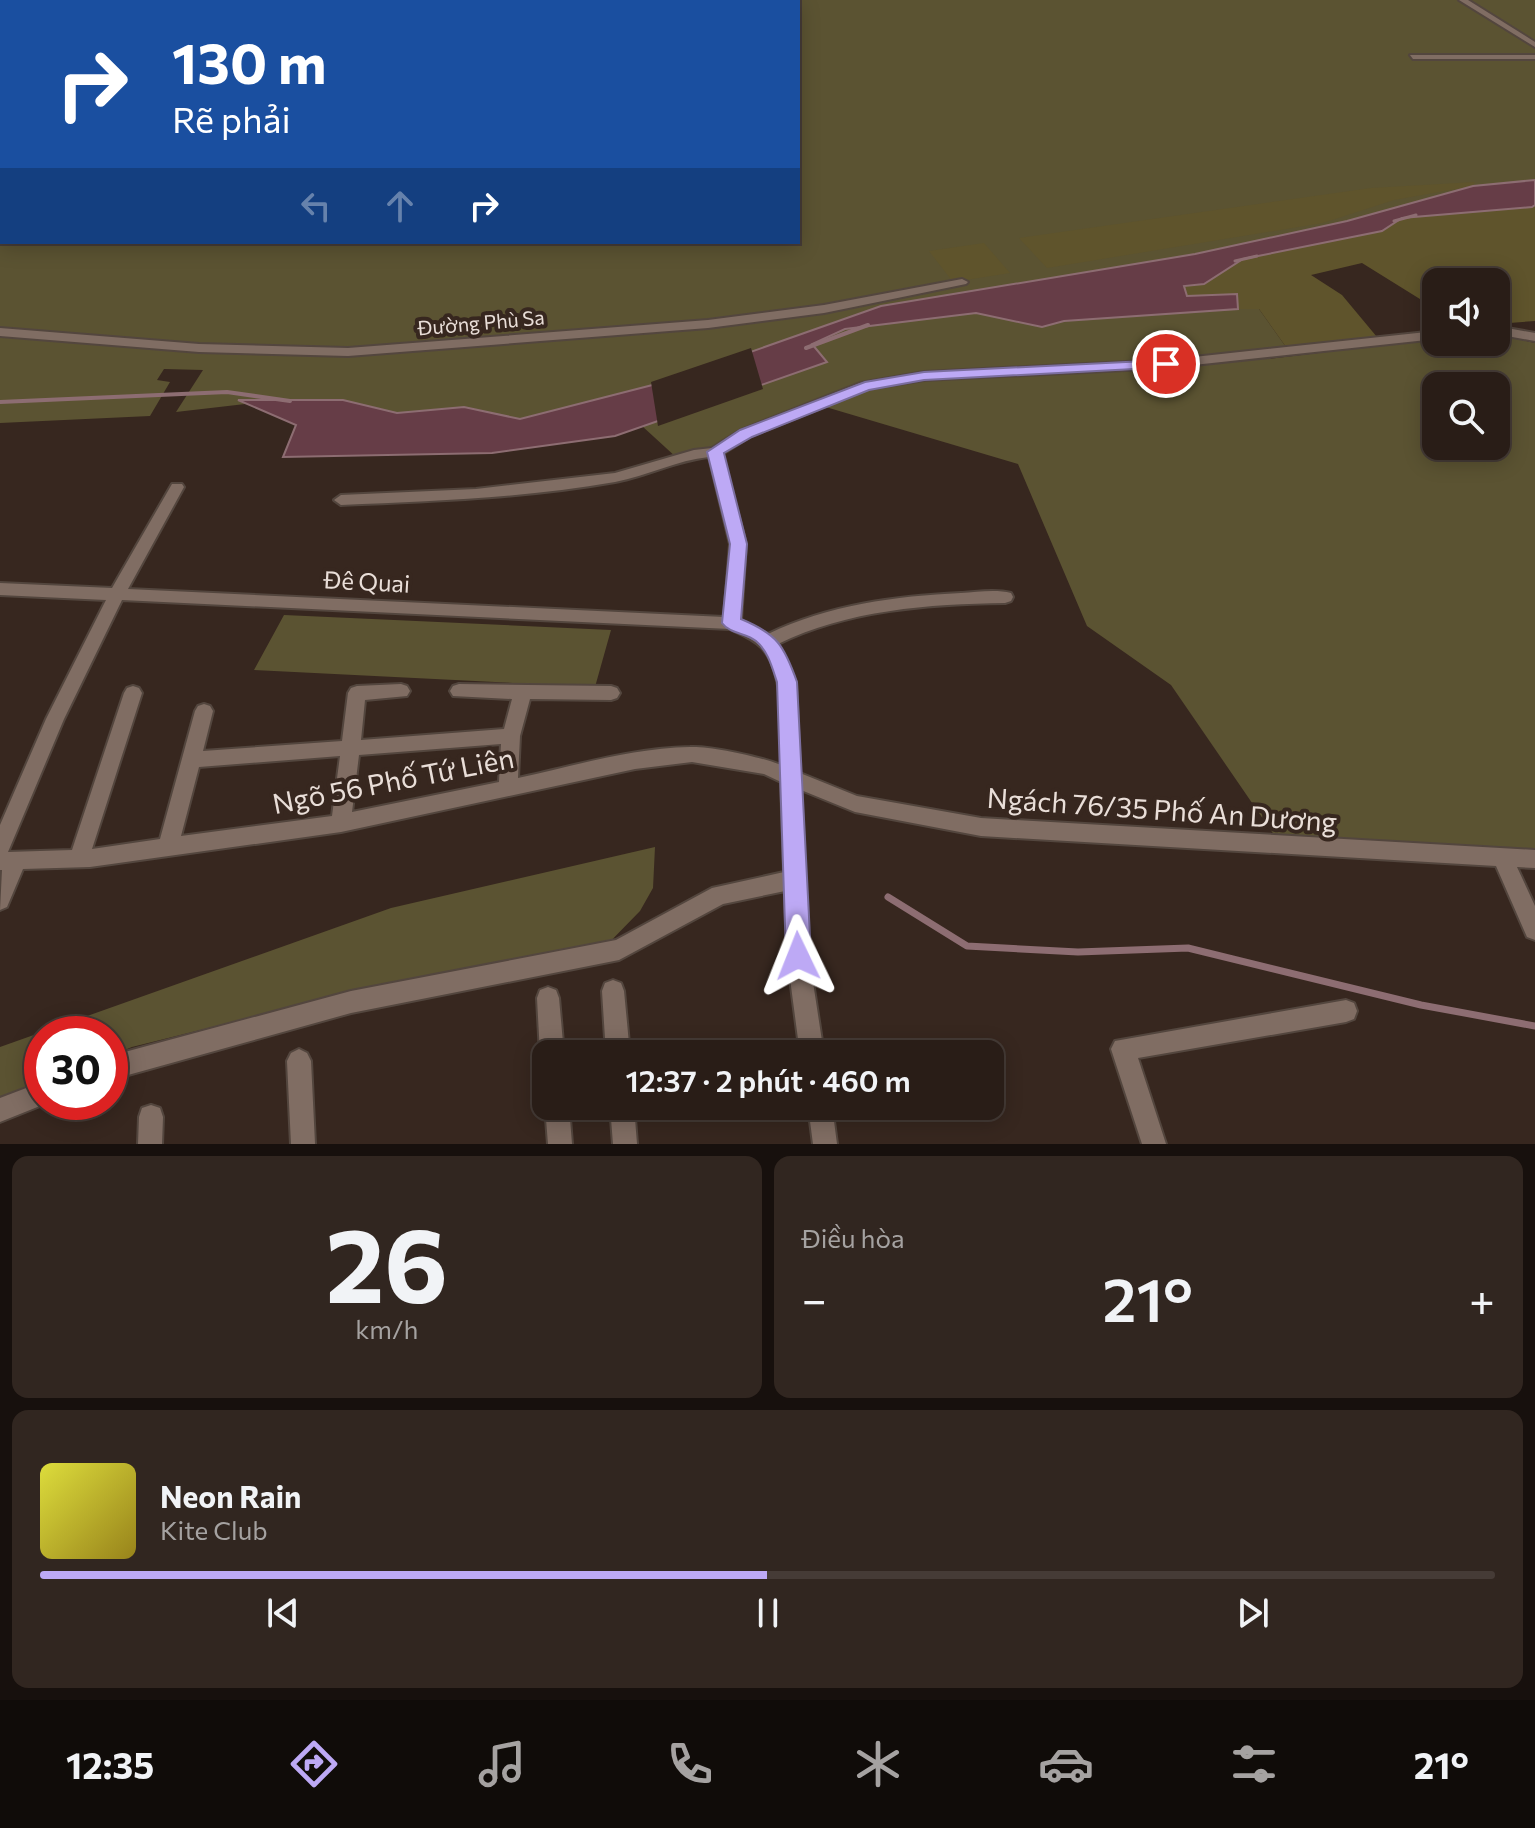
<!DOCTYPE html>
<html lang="vi">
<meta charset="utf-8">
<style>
body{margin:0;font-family:Commissioner,sans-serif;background:#312620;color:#f1f3f6;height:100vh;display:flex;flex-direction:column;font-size:30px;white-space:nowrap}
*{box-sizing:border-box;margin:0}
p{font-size:26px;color:#a5a2a1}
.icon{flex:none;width:44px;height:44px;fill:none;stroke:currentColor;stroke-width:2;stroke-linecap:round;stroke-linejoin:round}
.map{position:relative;height:1144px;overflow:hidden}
.sheet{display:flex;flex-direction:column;gap:12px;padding:12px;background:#17100d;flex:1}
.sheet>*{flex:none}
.guide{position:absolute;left:0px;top:0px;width:800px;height:244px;box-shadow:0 4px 20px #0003,0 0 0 2px #453b36;background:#1a4fa0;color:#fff;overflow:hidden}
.buttons{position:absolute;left:1422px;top:268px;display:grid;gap:16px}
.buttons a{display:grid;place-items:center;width:88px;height:88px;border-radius:16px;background:#291d17;box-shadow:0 4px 20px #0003,0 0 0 2px #453b36;font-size:40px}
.speed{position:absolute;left:24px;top:1016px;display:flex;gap:16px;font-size:40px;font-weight:700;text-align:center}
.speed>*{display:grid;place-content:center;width:104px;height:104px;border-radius:50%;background:#291d17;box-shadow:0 4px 20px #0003,0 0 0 2px #453b36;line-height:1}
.speed .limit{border:12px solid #d22;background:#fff;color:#111}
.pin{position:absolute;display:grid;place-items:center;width:68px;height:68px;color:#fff;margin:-34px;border:4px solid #fff;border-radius:50%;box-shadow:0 2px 8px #0007}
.me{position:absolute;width:88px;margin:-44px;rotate:358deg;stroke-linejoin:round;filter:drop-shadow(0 0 6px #0008)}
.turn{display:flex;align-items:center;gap:28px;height:168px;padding:0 40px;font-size:36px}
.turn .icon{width:104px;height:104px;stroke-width:2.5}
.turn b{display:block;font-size:56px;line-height:68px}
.lanes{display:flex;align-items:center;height:76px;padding:0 40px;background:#0003;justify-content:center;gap:40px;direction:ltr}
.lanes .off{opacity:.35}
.big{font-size:60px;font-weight:600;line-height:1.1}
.sheet .tile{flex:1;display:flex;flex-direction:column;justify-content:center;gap:12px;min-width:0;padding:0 28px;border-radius:16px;background:#312620}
.sheet .dial{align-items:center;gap:0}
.dial b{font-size:104px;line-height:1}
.song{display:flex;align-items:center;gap:24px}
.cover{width:96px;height:96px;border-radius:12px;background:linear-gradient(135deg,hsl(60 70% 55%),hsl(50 70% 35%))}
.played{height:8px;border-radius:4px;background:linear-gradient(90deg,#bda9f5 50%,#453b36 50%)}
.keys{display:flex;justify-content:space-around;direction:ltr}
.heat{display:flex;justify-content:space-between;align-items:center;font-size:44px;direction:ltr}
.sheet .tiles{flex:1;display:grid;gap:12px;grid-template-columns:1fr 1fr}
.tile:last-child{grid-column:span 2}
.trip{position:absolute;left:532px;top:1040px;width:472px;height:80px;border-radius:16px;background:#291d17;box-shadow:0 4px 20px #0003,0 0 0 2px #453b36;font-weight:600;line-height:80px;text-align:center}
.dock{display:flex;height:128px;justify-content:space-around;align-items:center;background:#100c09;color:#a5a2a1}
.dock .icon{width:56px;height:56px}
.dock .active{color:#bda9f5}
.dock b{font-size:36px;color:#f1f3f6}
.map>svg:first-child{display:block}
</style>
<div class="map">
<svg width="1535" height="1144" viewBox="0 0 1535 1144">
<rect width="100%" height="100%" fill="#37271f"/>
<!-- green -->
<path fill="#5b5332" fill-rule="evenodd" d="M0 0H1535V180L1474 186 1347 221 1195 254 881 306 668 381 520 420 464 407 397 413 343 400H281L176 412 203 370 164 369 157 380 170 382 150 416 0 423ZM2 2H798V242H2Z
M1238 309H1259L1286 347 1268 359 1436 339V342H1496V334L1535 343V861L1281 845 1171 685 1087 626 1018 464 819 405 746 433 715 452 677 458 642 426 826 361 811 344 845 329 976 313 1042 327 1064 321ZM1436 386H1496V446H1436Z
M284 615 611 630 595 687 254 670Z
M655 847 653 888 640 911 598 954 353 992 132 1047 110 1056V1034H42V1083L0 1099V1047L391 908Z"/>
<!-- forest -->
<path fill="#5f542c" d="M1475 182 1473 186 1394 200 1323 223 1047 268 1019 238 1371 188Z
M1535 205V321L1496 324V282H1436V309L1362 263 1311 275 1342 295 1377 337 1286 347 1259 309H1238L1237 295 1186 296 1183 285 1204 284 1243 259 1382 231 1402 218Z
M984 243 1010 273 953 282 929 251Z"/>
<!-- water -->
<path fill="#663d47" stroke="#8d6d72" stroke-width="2" d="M1535 180V205L1532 207 1402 218 1382 231 1243 259 1204 284 1184 286 1187 296 1237 294 1238 309 1064 321 1042 327 976 313 845 329 812 344 827 362 615 436 492 453 283 457 296 425 238 400H343L397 413 464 407 520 419 668 381 881 306 1195 254 1347 221 1473 186Z"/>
<!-- pier -->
<path fill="#37271f" d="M751 348 763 389 658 426 651 382Z"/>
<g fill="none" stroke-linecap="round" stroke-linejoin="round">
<!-- stream-far2 -->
<path stroke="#8d6d72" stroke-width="3" d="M1394 221 1416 215
M1235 261 1257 256"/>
<!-- stream-far1 -->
<path stroke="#8d6d72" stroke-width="4" d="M806 348 868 325
M0 402 227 392 290 401"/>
<!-- stream -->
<path stroke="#8d6d72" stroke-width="7" d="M888 897 967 946 1078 952 1188 948 1421 1005 1535 1026"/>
<!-- minor casing -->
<g stroke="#53463e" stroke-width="4">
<path id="minor" d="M1459 0H1468L1535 42V47Z
M1410 55H1535V59H1413Z
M0 137H2V143H0Z
M962 279 968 282 966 284 824 313 708 328 348 356 199 352 0 336V328L199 344 348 348 708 320 824 305Z
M1496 326 1535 333V341L1496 334Z
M1436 331V339L1166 368 924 380 868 389 751 436 722 454 746 544 741 620 768 634C828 605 896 596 961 593 977 592 996 589 1011 593L1013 597 1011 601 1005 603C929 604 847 610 778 644L796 682 800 773 857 796 981 818 1535 850V868L1517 867 1535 906V940L1527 937 1496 866 981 836 855 812 801 790 809 956 824 1054H800L787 956 785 891 723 904 619 960 351 1013 110 1080V1056L351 991 616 940 712 888 784 872 781 782 764 774 692 762 635 769 341 832 90 867 23 869 7 907 0 910 2 870H0V825L46 719 106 600 0 595V583L112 588 172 484H182L184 487 128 589 724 617 730 544 709 457C677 460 647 476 615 482 525 498 432 501 341 505L334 500 341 495 476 489 615 473 694 450 712 448 741 430 860 383 924 372 1166 360ZM122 600 730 629C741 634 754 639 762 648 786 674 780 732 781 765 761 757 711 746 690 747 632 748 574 766 518 778L520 736 530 699 611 700 617 698 620 693 617 688 611 686 459 684 453 686 450 691 453 696 512 699 504 729 361 740 365 700 407 696 410 691 407 686 401 684 357 686 351 688 348 693 342 741 203 751 213 711 210 706 204 704 198 706 195 711 160 839 92 849 142 693 139 688 133 686 127 688 124 693 72 850 8 852 64 719ZM501 744 499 782 352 812 359 755ZM340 756 332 816 181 836 199 767Z
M613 980 621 983 624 991 630 1054H606L602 991 605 983Z
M548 987 556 990 559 998 564 1054H546V1063L540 1054 537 998 540 990Z
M1346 1000 1354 1003 1357 1011 1354 1019 1346 1022 1138 1058 1166 1144H1142L1111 1049 1115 1041Z
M299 1049 307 1053 311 1061 315 1144H291L287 1061 291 1053Z
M42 1082V1102H50L0 1122V1098Z
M546 1103V1106H569L572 1144H548L545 1106Z
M151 1105 160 1108 163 1117 162 1144H138L139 1117 142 1108Z
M610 1106H634L637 1144H613Z
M808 1106H832L837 1144H813Z"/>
</g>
<!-- minor -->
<use href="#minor" fill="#806d63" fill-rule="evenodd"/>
</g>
<!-- route -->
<path fill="#bda9f5" stroke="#7b6e9f" stroke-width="2" d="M1166 360 1174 364 1172 367 924 380 869 390 752 437 724 453 747 544 741 619C777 634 784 645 797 682L811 956 807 964 798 968 789 964 786 956 777 682C772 667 768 651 756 641 746 633 730 634 722 623L730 544 707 452 740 430 865 382 924 372Z"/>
<g text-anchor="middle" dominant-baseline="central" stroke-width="8" stroke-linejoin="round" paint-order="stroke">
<!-- far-street labels -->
<g font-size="20" fill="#e9ded8" stroke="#37271f">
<text transform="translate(481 322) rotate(-5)">Đường Phù Sa</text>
</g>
<!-- street labels -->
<g font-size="24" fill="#e9ded8" stroke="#37271f">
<text transform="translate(367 581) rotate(3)">Đê Quai</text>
</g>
<!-- near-street labels -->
<g font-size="28" fill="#e9ded8" stroke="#37271f">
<text transform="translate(393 780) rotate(-11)">Ngõ 56 Phố Tứ Liên</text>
<text transform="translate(1162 809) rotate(4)">Ngách 76/35 Phố An Dương</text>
</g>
</g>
</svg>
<div class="buttons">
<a><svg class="icon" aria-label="sound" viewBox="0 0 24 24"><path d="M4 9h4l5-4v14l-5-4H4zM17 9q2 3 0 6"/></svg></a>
<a><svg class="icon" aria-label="search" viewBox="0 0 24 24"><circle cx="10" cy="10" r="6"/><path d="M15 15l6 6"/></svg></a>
</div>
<div class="speed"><div class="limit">30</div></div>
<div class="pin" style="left:1166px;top:364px;background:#d93025"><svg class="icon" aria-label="arrive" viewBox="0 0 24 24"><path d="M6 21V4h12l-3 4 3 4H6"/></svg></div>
<svg class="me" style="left:798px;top:956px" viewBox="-20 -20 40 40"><path d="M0-17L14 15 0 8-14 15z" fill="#bda9f5" stroke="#fff" stroke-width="4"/></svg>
<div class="trip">12:37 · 2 phút · 460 m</div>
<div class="guide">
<div class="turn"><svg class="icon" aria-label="right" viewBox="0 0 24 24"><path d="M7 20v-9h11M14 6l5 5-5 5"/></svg><div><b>130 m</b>Rẽ phải</div></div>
<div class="lanes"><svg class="icon off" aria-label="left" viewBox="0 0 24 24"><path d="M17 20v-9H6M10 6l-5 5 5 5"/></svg><svg class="icon off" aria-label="ahead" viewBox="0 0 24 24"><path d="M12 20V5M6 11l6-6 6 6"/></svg><svg class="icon" aria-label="right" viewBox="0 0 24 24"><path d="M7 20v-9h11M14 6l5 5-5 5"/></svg></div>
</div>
</div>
<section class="sheet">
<div class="tiles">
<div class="tile dial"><b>26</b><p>km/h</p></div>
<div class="tile"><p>Điều hòa</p>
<div class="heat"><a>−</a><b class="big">21°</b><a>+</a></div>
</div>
<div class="tile">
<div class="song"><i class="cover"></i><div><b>Neon Rain</b><p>Kite Club</p></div></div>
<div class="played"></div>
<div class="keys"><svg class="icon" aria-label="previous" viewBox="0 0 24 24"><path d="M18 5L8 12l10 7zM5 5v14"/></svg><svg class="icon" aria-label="pause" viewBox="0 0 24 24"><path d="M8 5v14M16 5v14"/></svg><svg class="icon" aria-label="next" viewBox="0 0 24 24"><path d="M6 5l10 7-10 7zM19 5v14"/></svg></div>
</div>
</div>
</section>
<nav class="dock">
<b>12:35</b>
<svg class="icon active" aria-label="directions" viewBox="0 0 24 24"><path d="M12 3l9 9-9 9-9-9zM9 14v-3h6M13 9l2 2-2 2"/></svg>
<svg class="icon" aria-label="music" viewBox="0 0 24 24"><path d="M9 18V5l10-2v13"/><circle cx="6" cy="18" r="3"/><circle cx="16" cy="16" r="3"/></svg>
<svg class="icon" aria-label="phone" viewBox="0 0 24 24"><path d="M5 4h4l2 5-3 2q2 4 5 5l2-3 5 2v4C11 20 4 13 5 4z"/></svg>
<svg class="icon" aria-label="climate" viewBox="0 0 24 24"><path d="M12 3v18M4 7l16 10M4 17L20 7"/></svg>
<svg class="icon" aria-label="car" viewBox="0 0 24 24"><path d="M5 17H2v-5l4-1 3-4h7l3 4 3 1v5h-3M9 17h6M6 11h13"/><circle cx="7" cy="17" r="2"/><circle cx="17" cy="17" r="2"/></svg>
<svg class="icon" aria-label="filters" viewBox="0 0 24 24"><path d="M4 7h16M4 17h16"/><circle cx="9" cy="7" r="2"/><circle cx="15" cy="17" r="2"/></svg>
<b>21°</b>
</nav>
